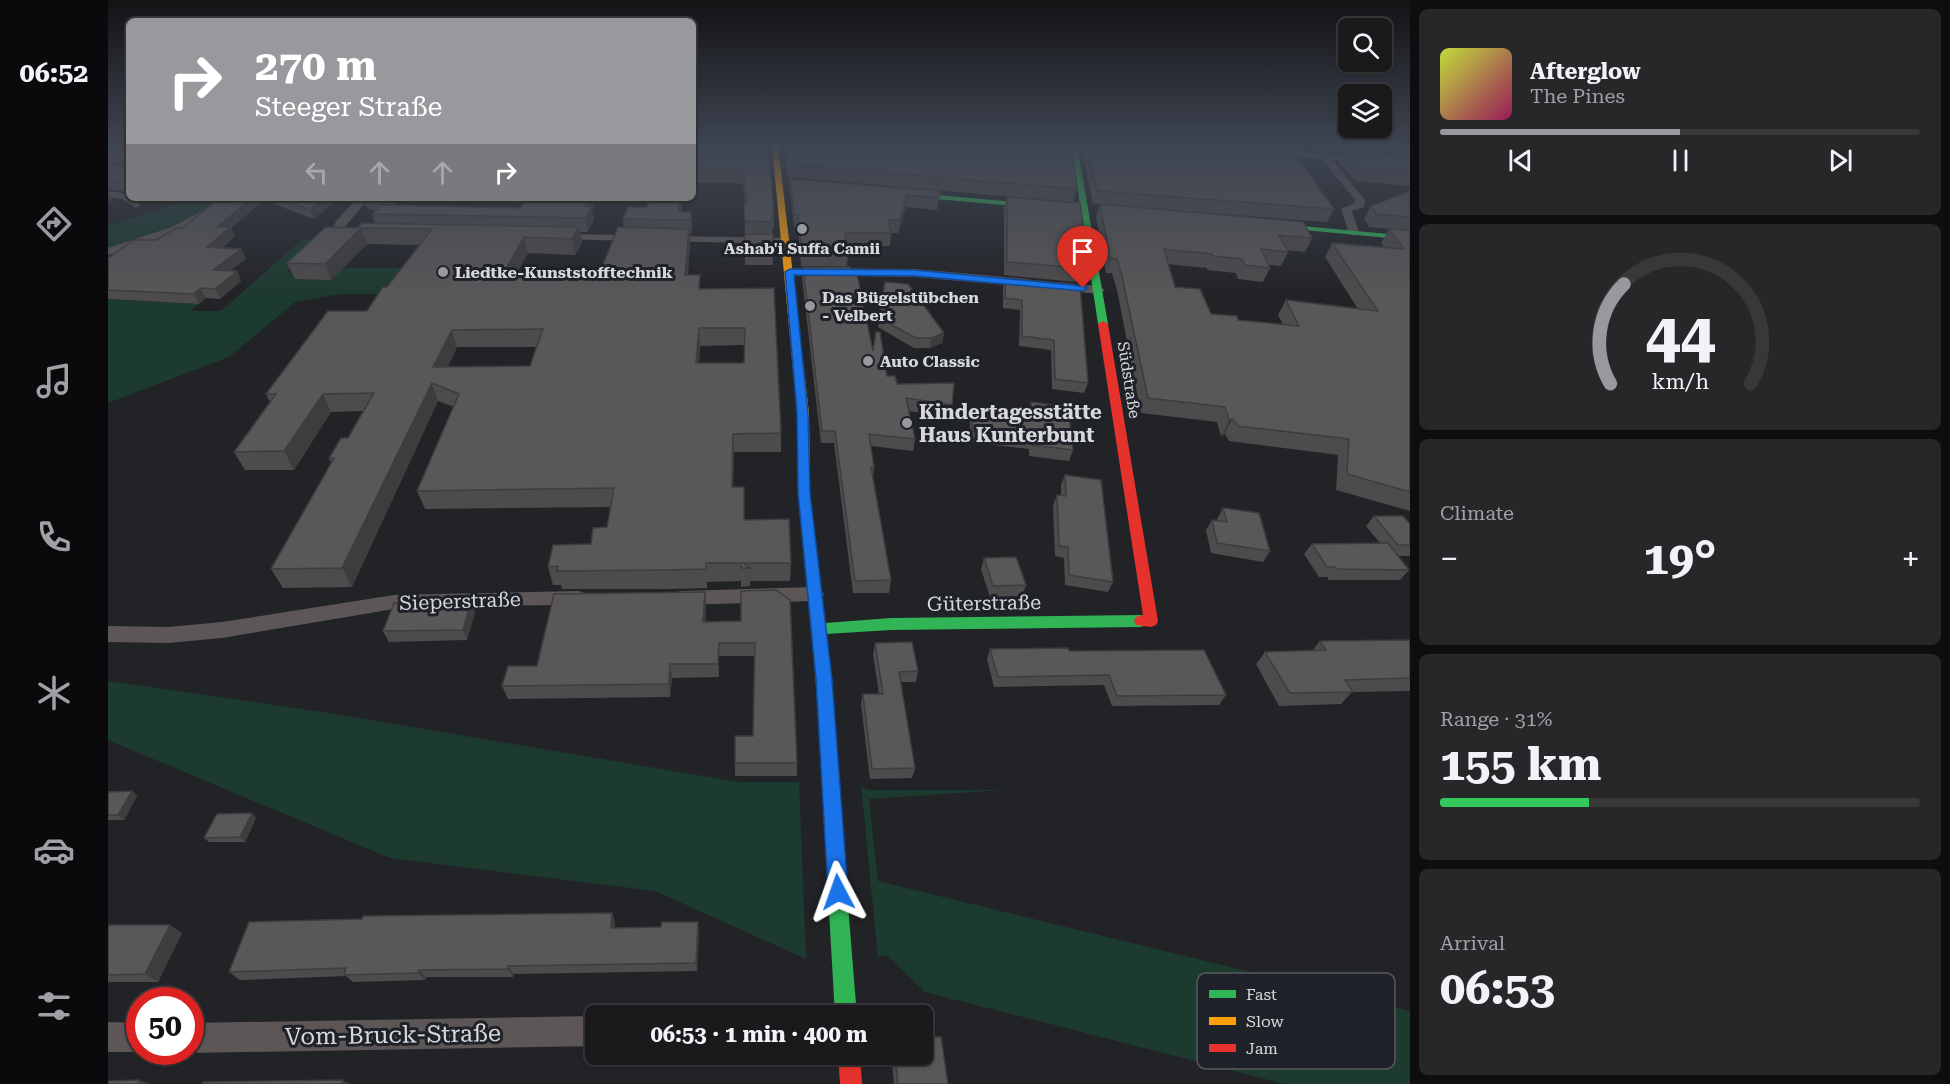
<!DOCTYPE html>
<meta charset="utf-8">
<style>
body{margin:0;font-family:"Roboto Serif",serif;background:#27272a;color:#f1f3f6;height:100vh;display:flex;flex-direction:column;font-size:22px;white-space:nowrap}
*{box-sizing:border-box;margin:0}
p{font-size:20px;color:#9fa1a4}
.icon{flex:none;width:33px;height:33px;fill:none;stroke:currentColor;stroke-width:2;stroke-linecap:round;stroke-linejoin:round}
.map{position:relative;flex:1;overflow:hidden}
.sheet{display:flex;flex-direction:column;gap:9px;padding:9px;background:#0e0e10;width:540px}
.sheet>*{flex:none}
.guide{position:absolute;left:18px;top:18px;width:570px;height:183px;border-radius:9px;box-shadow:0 2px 4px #0004,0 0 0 2px #38383b;background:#97999d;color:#fff;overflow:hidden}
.tools{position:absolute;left:1230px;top:18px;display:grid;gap:12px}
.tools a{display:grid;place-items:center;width:54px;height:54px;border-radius:9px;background:#1a1a1d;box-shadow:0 2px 4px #0004,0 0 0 2px #38383b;font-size:30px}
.speed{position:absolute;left:18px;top:987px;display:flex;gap:12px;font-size:30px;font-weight:700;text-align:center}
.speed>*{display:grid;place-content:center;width:78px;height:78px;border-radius:50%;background:#1a1a1d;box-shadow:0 2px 4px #0004,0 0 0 2px #38383b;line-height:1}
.speed .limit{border:9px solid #d22;background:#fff;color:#111}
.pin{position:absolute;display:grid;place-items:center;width:51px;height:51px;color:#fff;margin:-62px -26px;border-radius:50% 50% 50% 0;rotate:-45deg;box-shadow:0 0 6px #0007}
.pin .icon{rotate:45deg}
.me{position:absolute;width:66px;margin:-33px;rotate:356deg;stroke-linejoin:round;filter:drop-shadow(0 0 4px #0008)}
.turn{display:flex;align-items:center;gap:21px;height:126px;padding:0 30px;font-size:27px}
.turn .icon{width:78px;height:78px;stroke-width:2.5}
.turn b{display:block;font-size:42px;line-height:51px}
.lanes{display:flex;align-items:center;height:57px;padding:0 30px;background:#0003;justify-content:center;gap:30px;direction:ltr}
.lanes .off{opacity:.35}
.big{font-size:45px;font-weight:700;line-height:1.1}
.sheet .tile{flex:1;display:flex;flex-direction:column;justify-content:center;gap:9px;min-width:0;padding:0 21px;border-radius:9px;background:#27272a}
.sheet .dial{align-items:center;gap:0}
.dial svg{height:156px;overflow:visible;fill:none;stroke:#38383b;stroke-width:7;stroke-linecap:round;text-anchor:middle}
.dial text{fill:#f1f3f6;stroke:none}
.song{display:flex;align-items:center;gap:18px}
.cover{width:72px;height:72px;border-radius:9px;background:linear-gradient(135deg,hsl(70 70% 55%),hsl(330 70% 35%))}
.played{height:6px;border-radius:3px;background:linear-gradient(90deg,#97999d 50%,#38383b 50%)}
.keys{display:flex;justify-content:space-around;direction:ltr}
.heat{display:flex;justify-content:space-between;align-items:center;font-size:33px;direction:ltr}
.charge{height:9px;border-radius:4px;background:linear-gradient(90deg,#34c759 31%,#38383b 0)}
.trip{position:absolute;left:477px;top:1005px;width:348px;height:60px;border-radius:9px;background:#1a1a1d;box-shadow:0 2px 4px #0004,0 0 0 2px #38383b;font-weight:700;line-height:60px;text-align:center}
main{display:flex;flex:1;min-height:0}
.tabs{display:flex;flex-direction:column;width:108px;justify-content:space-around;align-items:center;background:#0a0a0c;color:#9fa1a4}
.tabs .icon{width:42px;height:42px}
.tabs .on{color:#97999d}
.tabs b{font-size:27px;color:#f1f3f6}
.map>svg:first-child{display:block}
</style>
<main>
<nav class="tabs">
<b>06:52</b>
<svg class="icon on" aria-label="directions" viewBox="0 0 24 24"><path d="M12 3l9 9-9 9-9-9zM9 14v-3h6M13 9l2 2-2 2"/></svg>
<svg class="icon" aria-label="music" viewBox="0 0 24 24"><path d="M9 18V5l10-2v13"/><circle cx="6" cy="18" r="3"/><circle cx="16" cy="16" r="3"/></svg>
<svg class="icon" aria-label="phone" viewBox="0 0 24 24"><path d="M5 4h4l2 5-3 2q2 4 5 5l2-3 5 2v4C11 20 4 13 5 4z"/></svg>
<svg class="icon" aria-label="climate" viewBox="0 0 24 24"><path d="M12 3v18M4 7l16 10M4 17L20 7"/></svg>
<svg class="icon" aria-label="car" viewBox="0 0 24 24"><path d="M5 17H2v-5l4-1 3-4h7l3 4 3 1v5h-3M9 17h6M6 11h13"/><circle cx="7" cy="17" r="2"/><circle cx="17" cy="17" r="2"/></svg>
<svg class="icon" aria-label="filters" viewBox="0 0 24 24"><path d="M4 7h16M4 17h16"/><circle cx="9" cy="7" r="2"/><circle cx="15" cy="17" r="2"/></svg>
</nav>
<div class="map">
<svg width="1302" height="1084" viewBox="0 0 1302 1084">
<rect width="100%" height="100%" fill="#222327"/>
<!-- green -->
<path fill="#1d3a2f" d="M85 198H122L62 229 0 248V226Z
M195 239 213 240 179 272 193 273 223 280 236 268H312L292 294H233L187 302 121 357 0 403V299L91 304 82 311H113Z
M0 681 222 713 630 782H691L698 959 547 891 282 858 0 740Z
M753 786 760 790H896L761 799 770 881 1302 1011V1084H1177L817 992 779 955 770 957Z"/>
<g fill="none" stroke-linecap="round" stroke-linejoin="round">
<!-- street -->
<path fill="#5d5657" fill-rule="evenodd" d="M1164 149 1302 160V166L1224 160 1257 200 1256 207 1244 211 1251 233 1246 236 1241 233 1233 209 1247 203V200L1214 159 1161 154V150Z
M0 191 21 194V198H26L33 205 28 208 14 199 0 197Z
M119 198H132L72 231 0 255V248L64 227Z
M250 198H261L235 229 254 232V236L225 233 224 231 228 221Z
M448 234 529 235 535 238 529 241 444 239V235Z
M559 236 679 238 685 241 679 244 555 241V237Z
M682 268 807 269 920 279 926 283 920 287 807 277 678 275 676 272Z
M948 282 991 286 997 290 991 294 944 289 942 286Z
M706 587 713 589 716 594 713 599 706 601 573 605 566 603 563 598 566 593 573 591Z
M470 591 477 593 480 598 477 603 470 605 341 606 286 609 114 638 60 643 0 642V626L60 627 114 622 286 595Z
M488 1016V1046L82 1053 79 1052H82V1023Z
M0 1022 32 1023V1052H35H0Z"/>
<!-- fast -->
<path fill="#30b455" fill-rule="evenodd" d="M963 145H969L1000 324 995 327 990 324Z
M797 192 930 204 934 206 930 208 794 196 793 194Z
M1161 223 1302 236V240L1164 227H1161Z
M704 564 709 565 711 569 717 623 783 618 1033 615 1038 617 1040 621 1038 625 1033 627 783 630 718 634 749 1016H727L708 684 697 569 699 565Z"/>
<!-- slow -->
<path fill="#ff9f0a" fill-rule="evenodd" d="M664 145H670L701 413 702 493 711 569 709 573H699L697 569 690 493 689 413Z"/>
<!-- jam -->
<path fill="#e5322d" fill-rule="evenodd" d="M995 321 1000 324 1050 621 1048 625 1043 627 1028 625 1026 621 1028 617 1035 615 990 324Z
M730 1054H752L754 1084H732Z"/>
</g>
<!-- wall -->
<path fill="#4d4b4c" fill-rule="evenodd" d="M0 145H21V166L19 167H21V192L0 189Z
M585 145H660V158L666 215V229H664L665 265H637V234L636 205 637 204 635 184 627 183H585Z
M675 145H963L969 189 965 202 680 177Z
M973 145H1177L1226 209 1219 222 1020 207 1204 238 1197 252 1179 250 1180 252 1173 266 1161 265 1162 268 1155 282 1130 279 1128 273 1099 270V268L1060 264 1067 287 1103 314 1130 320 1175 324 1170 315 1178 300 1250 309 1217 257 1224 243 1276 247 1273 243 1281 229 1261 227 1256 219 1263 206 1302 191V511L1228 490 1230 455 1121 441 1117 434 1113 436 1109 422 1033 413 1009 290 1004 273H998L988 218 992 204H985Z
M1200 145H1302V186L1248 181 1231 163 1236 153 1204 150ZM1277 146 1285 154 1273 153Z
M682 179 832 191 829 210 798 207 790 233H783L782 246H739L740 253 739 266H693L690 227 686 228 682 190Z
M899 197 980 257 976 271 972 270 968 282 896 275V209Z
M116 198H232L205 219 156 200 123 228 127 236 114 248 133 249 138 259 122 271H129L133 281 112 299 98 298 91 304 0 299V258L48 240 74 228Z
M255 198H293L287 205 412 208 418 198H490L484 209 486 220 479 232H472L474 243 467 255 420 253 407 276 491 275 516 228 515 219 573 212H583L584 226 583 234H582V244L580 275 593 289 666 288 673 433V452H626L625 487 636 520 683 563 682 581H642V586L633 587V581L599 582V588L559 589H454L453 585H445L440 567 483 544 499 527 503 507 317 509 309 491 346 407 330 401 244 587 175 588 163 569 223 463 221 458 240 438 255 411 223 412 186 470H137L126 452 162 402 158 394 259 311 312 245 259 244 223 280 187 279 179 263 249 228 267 223 264 214 268 210 261 209 257 206ZM636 345V363H591L592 346ZM349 347H429L422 366H340Z
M695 267 743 274 765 351 779 376 789 384 844 405 842 417 801 411 807 439 805 451 763 446 766 467 765 478 783 580 781 593H745L726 443H713L694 278Z
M898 278 980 383 976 393 944 389 943 350 911 346 912 310 895 308V287Z
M771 318 836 333 834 343 822 348H806L770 327Z
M923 402 965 450 961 461 921 456V449L861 442 862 422 865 412 920 418V413Z
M957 475 1005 582 1000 592 957 585 956 558 947 556 945 506 949 495 953 496V485Z
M1115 508 1162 551 1155 562 1103 553 1098 530 1104 520 1110 521 1109 519Z
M1266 516 1302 524V556H1290L1301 570 1292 580H1221L1219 577H1211L1196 554 1204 544 1272 543 1258 526Z
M876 558 918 585 914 596 882 597 873 569Z
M633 591 689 763V776H627V763L645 736 646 656H611V677L564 678 562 697 400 699 394 686 429 666 597 592 598 606 597 622 633 621Z
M363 601 367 612 359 640 281 642 275 631Z
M1302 640V691L1244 692 1233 704 1171 706 1148 664 1157 652 1204 651 1212 641Z
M767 643 810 671 808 682H793L807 768 804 778 762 779 753 704 755 694H771L765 654Z
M882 649 961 651 1118 695 1111 705 1004 706 996 685 886 687 879 659Z
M24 791 29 796 16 820H0V792Z
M148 818 137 842H101L96 838Z
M504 913 507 922 506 928 591 930 589 971 406 974 405 977H318L317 980 245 982 238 976 132 980 121 972 254 919Z
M0 925 74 933 50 982H0Z
M783 1054H814L840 1084H786Z"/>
<!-- shaded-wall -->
<path fill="#3e3d3e" d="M21 156V166L5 173 0 165Z
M21 181V191L17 183Z
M0 192 5 200 0 202Z
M799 195 798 207 790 233 792 220Z
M144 198H155L156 200 123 228 127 236 104 256 99 247 109 227Z
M217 198H232L205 219 202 210Z
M283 198H293L283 210 280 201Z
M481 198H490L484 209 486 220 479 232 477 206Z
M573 198H576L572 220 570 212Z
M583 212 584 226 583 234Z
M471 227 474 243 467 255 464 239Z
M253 228 259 244 223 280 217 264Z
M581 229 582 244 578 291 577 275Z
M416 237 420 253 398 293 394 276Z
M133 249 138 259 110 279 105 270Z
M129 271 133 281 112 299 107 289Z
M92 288 98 298 91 304 86 294Z
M591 328 592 346 589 381 588 363Z
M344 330 349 347 331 384 325 367Z
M836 333 834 343 822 348 823 338Z
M324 383 330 401 244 587 234 568Z
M215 394 223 412 186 470 176 451Z
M1125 419 1117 434 1113 436 1121 420Z
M625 434 626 452 624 506V487Z
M597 592 598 606 597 636 595 622Z
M363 601 367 612 359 640 355 630Z
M611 643V677L610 664Z
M562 664 564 678 562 697 561 684Z
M24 791 29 796 16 820 10 815Z
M144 813 148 818 137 842 132 837Z
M504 913 507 922 506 937 503 928Z
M590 922 591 930 589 971 588 963Z
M62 925 74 933 50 982 37 974Z
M400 966 406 974 405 977 400 969Z
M311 970 318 977 317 980 310 973Z
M31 1080 42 1084H30Z
M235 1080 242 1084H234Z"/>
<!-- building -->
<path fill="#595758" stroke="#3e3d3e" stroke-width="1.5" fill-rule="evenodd" d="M0 145H21V156L0 165 21 167V181L17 183 0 181Z
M585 145H660V148H585Z
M677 145H963L969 189 680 164Z
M978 145 1181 146 1226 209 989 191Z
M1237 150 1302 155V172L1254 168Z
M585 158H661L666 215 664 216V222L637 221 636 205 639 204 635 172 627 171H585Z
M682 179 832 191 831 198 799 195 792 220H780L783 233H737L740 253H694L690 215H686Z
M1302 191V217L1269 214 1263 206Z
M899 197 972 203 980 257 972 256V268L899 262Z
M116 198H144L109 227H122L99 247 133 249 105 270 129 271 107 289 92 288 86 294 0 290V258L26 240H48L68 228H74L106 203Z
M170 198H217L202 210Z
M255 198H283L280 201 258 200Z
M418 198H481L477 206 484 207 477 218 264 214 273 205 412 208Z
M541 198H573L570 212H583V220L515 219 520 207H539Z
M992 204 1195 222 1204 238 1171 235 1180 252 1153 249 1162 268 1137 265 1134 259 1105 256 1104 254 1056 249 1067 287 1092 289 1103 314 1129 316 1130 320 1191 326 1178 300 1270 311 1224 243 1296 249 1281 229 1302 230V492L1239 474 1241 439 1130 426 1125 419 1121 420 1117 407 1040 398 1014 276 1009 259 1002 258Z
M254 223 471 227 464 239 416 237 394 276 491 275 510 227 581 229 577 275H592L591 289 666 288 673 433 625 434 624 487H636V520L681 519 683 563H635L642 568H633V563H598V569L557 570 449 571 450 566 440 567 445 545 483 544 485 528 499 527 506 488 309 491 351 394 324 383 234 568 163 569 226 458H221L233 438H240L266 393 215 394 176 451 126 452 168 394H158L220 311H259L275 287H279L324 229 253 228 217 264 179 263 218 227 249 228ZM591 328H637L636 363H588ZM435 329 422 366 325 367 344 330Z
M637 234H665V254H637Z
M695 267H742L743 274H749L765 351 768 332H772L779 376H787L789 384 846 383 844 405 798 398 807 439 761 434 766 467H763L783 580 747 581 727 431H714Z
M898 278 972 285 980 383 947 379 946 340 914 336V300L897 298Z
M777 282 800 284 836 333 823 338H808L771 318Z
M923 402 960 407 965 450 924 445V439L864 431 865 412 923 419Z
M957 475 993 480 1005 582 961 575 960 547 951 546 949 495 958 496Z
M1115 508 1151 513 1162 551 1109 543 1104 520 1119 522Z
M1266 516H1295L1302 524V545H1290Z
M1280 543 1301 570 1229 569 1227 567H1219L1204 544Z
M908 557 918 585 885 586 876 558Z
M668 590 682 600 689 763H627V736H645L647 643H611L610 664H562L561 684 394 686 400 666H429L446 594 597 592 595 622 633 621V591Z
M363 601 355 630 275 631 286 603Z
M1302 640V678L1237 680 1245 692 1182 693 1157 652 1218 650 1212 641Z
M804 642 810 671 791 672 807 768 764 769 755 694H775L767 643Z
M960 648 961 651 1096 650 1118 695 1009 696 1001 675 890 677 882 649Z
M24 791 10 815H0V792Z
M144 813 132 837 96 838 109 814Z
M504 913 503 928 553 927 554 922H590L588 963 400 966V969L311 970 310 973 236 975 238 968 121 972 141 922 254 919 255 916Z
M0 925H62L37 974 0 975Z
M814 1037H833L840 1084H790L787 1054H814Z
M31 1080 30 1084H0V1081Z
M235 1080 234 1084H95V1082Z"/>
<!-- sky -->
<linearGradient id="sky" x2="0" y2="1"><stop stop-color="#131315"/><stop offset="0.49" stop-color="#3e4552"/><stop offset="1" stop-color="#3e4552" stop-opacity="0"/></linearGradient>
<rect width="1302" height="297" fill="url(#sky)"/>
<!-- route -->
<path fill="#1a73e8" stroke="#114b97" stroke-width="1.5" d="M682 269 807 270 975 286 980 288 975 291 807 276 686 275 700 413 702 493 724 679 740 892 737 899 730 902 723 899 720 892 708 679 690 493 689 413 677 272Z"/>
<!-- markers -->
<g fill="#97999d" stroke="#202229" stroke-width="2">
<circle cx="694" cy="229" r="6"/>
<circle cx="335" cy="272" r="6"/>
<circle cx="702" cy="306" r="6"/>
<circle cx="760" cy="361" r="6"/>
<circle cx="799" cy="423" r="6"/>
</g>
<g text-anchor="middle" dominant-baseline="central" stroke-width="6" stroke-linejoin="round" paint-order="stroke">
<!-- far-poi labels -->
<g font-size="16" font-weight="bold" fill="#d6d8dc" stroke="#202229" text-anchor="start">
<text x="694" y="248" text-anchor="middle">Ashab'i Suffa Camii</text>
<text x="347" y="272">Liedtke-Kunststofftechnik</text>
<text x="714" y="297">Das Bügelstübchen<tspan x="714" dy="18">- Velbert</tspan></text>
<text x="772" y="361">Auto Classic</text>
</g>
<!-- far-street labels -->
<g font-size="16" fill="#d6d8dc" stroke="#202229">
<text transform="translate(1021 380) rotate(81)">Südstraße</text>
</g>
<!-- poi labels -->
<g font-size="20" font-weight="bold" fill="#d6d8dc" stroke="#202229" text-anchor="start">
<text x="811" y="412">Kindertagesstätte<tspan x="811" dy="23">Haus Kunterbunt</tspan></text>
</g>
<!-- street labels -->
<g font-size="20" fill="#d6d8dc" stroke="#202229">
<text transform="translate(352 601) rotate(-2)">Sieperstraße</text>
<text transform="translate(876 603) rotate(-1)">Güterstraße</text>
</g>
<!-- near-street labels -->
<g font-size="24" fill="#d6d8dc" stroke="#202229">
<text transform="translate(285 1035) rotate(-1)">Vom-Bruck-Straße</text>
</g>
</g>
<!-- legend -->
<rect x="1089" y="973" width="198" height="96" rx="9" fill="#202229" stroke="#57595f" stroke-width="1.5"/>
<rect x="1101" y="990" width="27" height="8" fill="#30b455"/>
<rect x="1101" y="1017" width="27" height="8" fill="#ff9f0a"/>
<rect x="1101" y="1044" width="27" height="8" fill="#e5322d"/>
<g font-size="16" fill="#d6d8dc">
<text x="1138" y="1000">Fast</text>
<text x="1138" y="1027">Slow</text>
<text x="1138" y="1054">Jam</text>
</g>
</svg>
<div class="tools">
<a><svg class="icon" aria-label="search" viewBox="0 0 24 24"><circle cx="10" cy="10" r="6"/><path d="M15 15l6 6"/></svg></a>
<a><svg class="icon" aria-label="layers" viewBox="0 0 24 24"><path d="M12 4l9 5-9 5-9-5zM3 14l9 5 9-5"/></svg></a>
</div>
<div class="speed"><div class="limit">50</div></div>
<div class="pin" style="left:975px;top:288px;background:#d93025"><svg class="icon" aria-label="arrive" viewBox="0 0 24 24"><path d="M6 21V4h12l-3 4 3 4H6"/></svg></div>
<svg class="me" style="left:730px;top:892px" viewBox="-20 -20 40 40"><path d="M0-17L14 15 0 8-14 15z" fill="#1a73e8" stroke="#fff" stroke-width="4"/></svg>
<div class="trip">06:53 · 1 min · 400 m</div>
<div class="guide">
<div class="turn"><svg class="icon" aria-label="right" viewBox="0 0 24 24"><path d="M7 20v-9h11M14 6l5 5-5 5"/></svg><div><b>270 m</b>Steeger Straße</div></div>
<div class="lanes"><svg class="icon off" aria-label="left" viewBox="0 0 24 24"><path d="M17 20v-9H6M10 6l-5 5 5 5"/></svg><svg class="icon off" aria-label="ahead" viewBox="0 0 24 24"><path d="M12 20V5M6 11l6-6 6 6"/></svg><svg class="icon off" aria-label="ahead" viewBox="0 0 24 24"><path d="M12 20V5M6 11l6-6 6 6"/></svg><svg class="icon" aria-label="right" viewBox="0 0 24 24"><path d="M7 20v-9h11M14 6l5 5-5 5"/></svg></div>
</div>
</div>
<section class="sheet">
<div class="tile">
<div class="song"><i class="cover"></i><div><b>Afterglow</b><p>The Pines</p></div></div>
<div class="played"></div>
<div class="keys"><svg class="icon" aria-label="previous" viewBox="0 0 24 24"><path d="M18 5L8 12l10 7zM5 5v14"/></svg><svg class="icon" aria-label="pause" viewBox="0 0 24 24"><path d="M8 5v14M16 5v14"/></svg><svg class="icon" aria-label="next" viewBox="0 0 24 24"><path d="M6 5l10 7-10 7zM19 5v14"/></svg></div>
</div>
<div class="tile dial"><svg viewBox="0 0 100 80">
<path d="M14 69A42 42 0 1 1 86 69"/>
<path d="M14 69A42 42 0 0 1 21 18" stroke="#97999d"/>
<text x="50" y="56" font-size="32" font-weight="700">44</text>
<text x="50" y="72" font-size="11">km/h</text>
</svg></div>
<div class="tile"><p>Climate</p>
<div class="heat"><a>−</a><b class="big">19°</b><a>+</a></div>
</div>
<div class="tile"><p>Range · 31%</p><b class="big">155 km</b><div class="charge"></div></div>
<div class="tile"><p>Arrival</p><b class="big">06:53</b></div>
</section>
</main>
